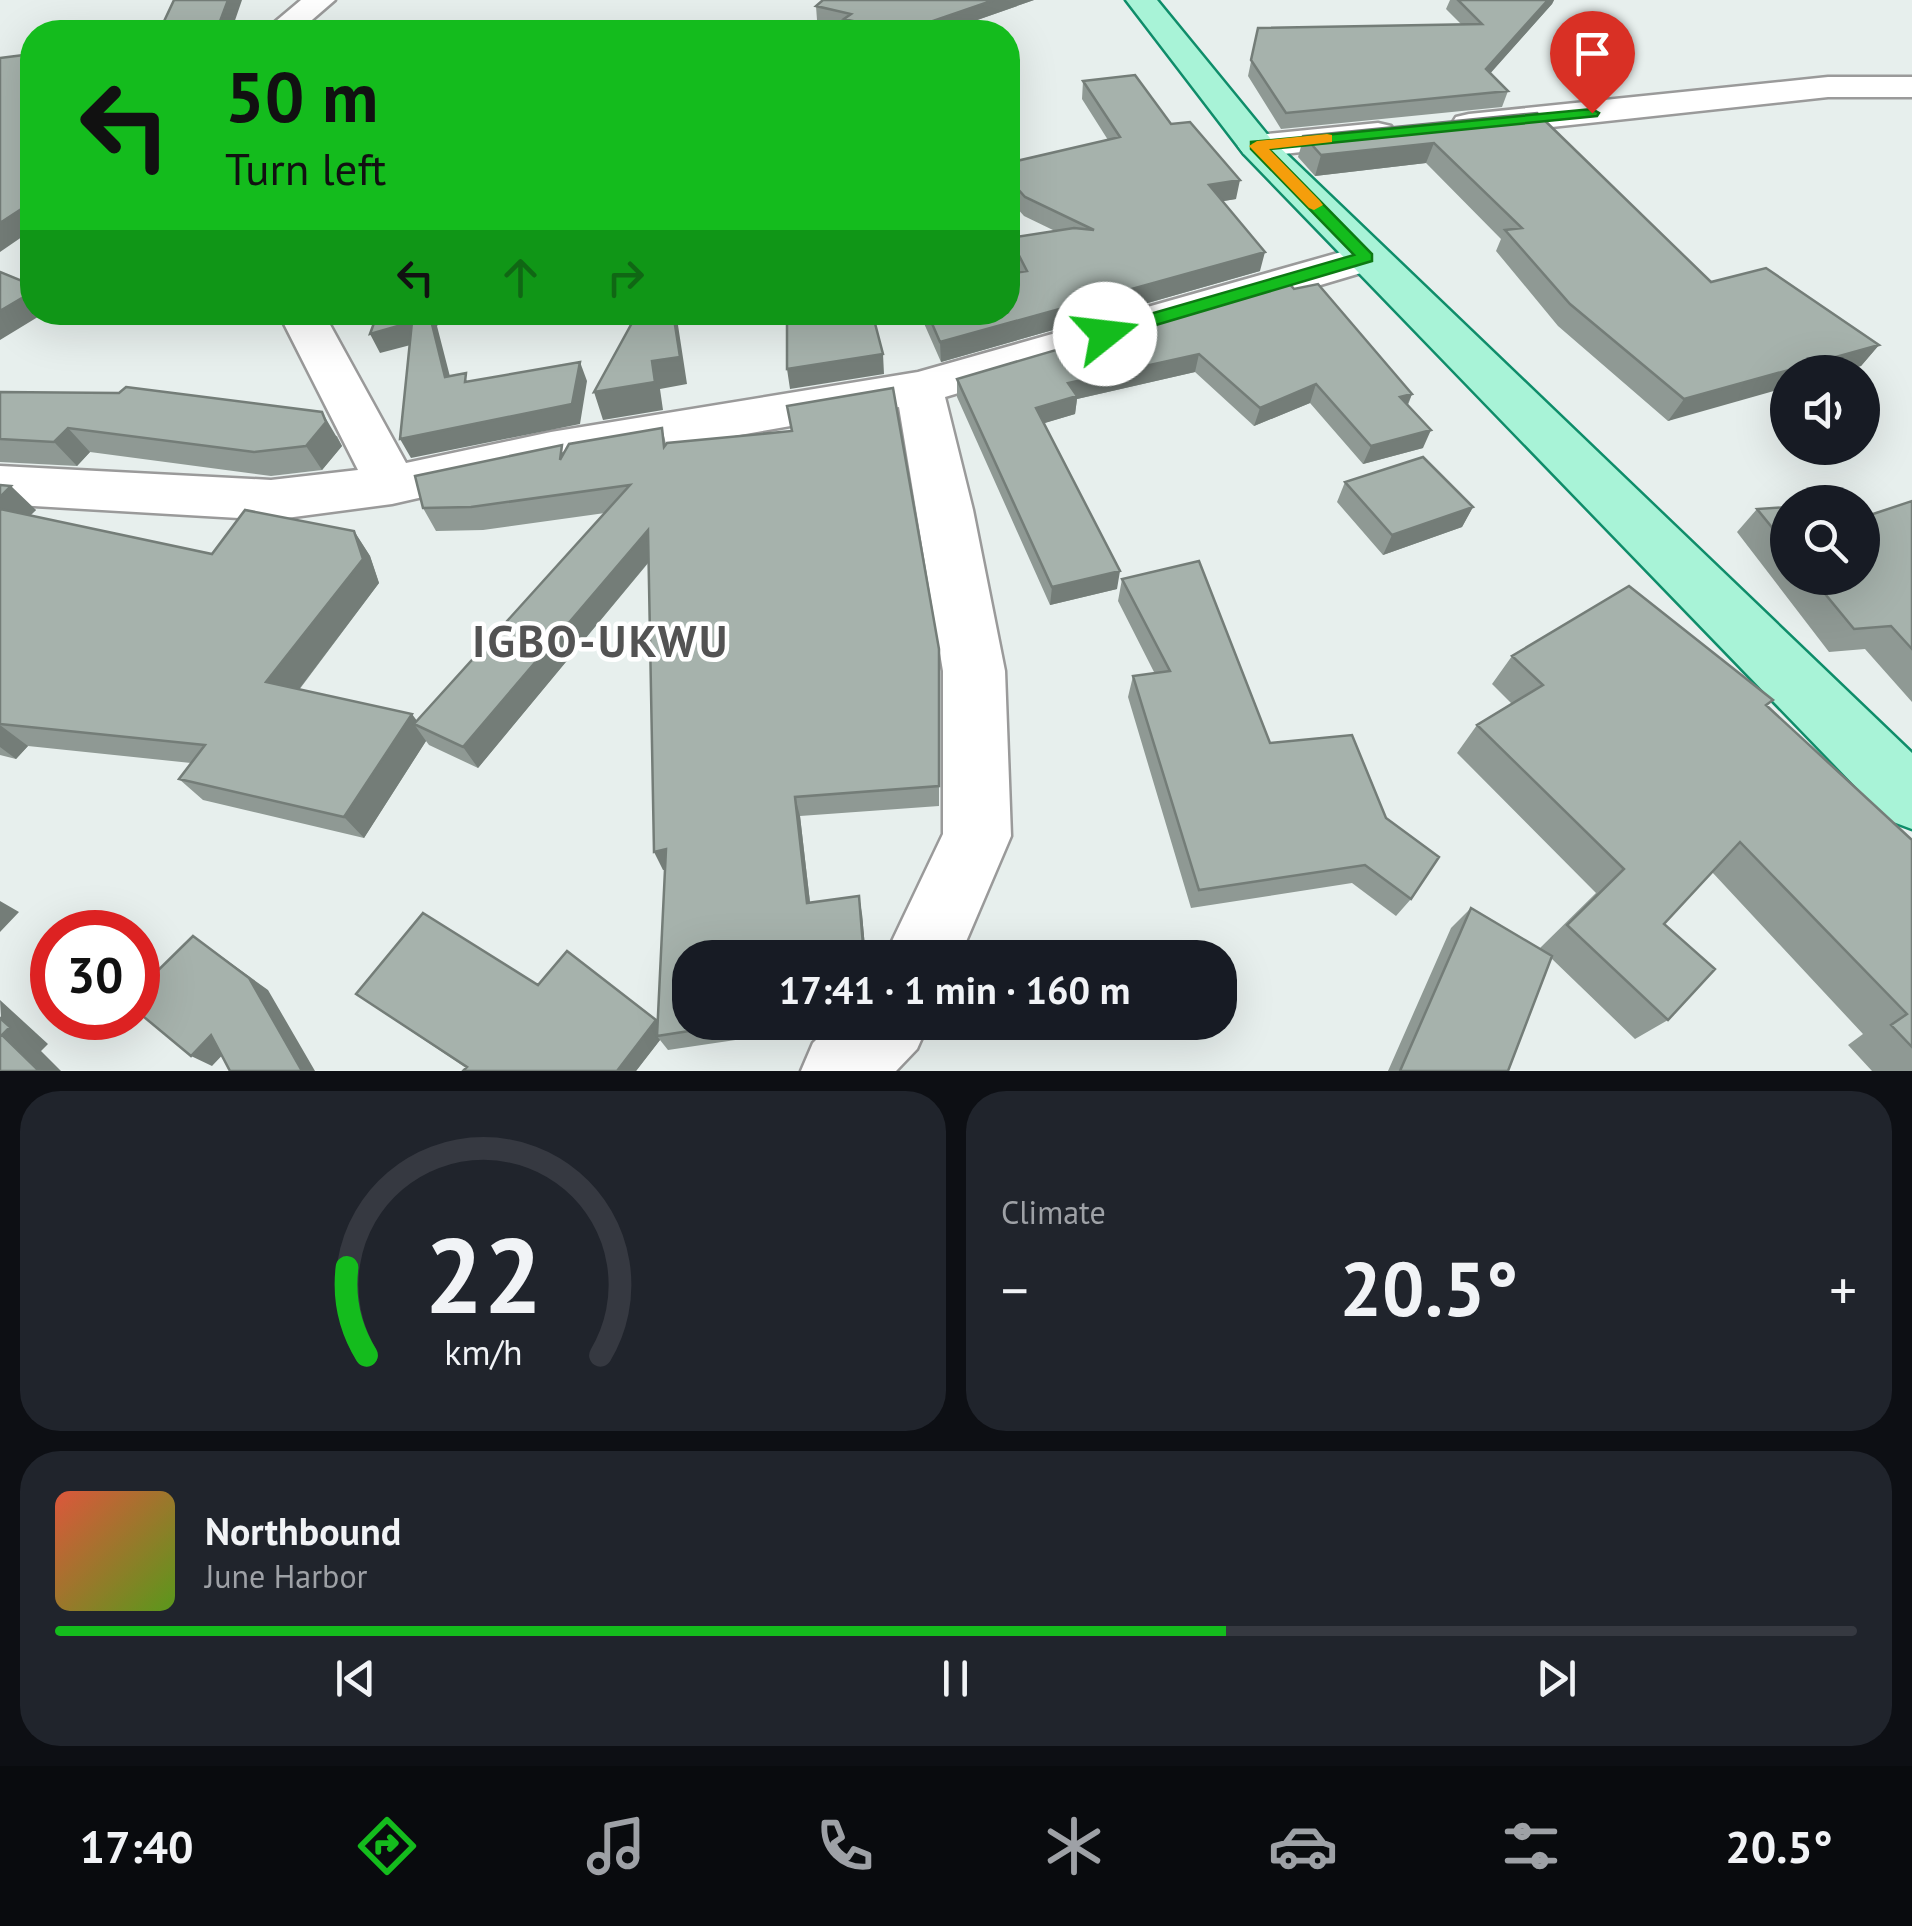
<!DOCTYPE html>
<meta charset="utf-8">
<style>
body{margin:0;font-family:"PT Sans",sans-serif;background:#20242c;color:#f1f3f6;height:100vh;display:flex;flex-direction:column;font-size:38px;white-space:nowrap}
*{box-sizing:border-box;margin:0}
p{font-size:32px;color:#9ea1a6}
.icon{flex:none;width:55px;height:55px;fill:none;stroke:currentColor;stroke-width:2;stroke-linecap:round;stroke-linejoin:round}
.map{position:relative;height:1071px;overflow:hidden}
.sheet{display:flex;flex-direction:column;gap:20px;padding:20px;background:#0d0f14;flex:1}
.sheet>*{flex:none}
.guide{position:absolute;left:20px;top:20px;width:1000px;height:305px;border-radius:40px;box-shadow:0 10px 40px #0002;background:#14bc1d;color:#111;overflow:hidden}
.controls{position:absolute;left:1770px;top:355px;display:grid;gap:20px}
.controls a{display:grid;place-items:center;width:110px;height:110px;border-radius:50%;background:#171b24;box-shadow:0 10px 40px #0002;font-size:50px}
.speed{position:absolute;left:30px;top:910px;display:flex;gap:20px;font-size:50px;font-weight:700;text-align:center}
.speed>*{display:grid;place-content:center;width:130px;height:130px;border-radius:50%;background:#171b24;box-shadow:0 10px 40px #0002;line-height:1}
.speed .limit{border:15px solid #d22;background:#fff;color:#111}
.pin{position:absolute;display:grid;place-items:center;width:85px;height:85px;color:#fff;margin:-102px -42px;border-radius:50% 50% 50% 0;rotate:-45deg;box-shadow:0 0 10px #0007}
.pin .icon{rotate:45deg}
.me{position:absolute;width:110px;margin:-55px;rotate:74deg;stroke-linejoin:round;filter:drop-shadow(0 0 8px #0008)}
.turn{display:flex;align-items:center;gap:35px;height:210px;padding:0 40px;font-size:45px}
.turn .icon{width:130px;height:130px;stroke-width:2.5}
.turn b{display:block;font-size:70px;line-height:85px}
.lanes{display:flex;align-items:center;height:95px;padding:0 40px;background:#0003;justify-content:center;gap:50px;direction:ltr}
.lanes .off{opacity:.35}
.big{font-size:75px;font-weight:700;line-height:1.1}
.sheet .tile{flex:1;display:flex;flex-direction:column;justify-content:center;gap:15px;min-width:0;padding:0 35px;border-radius:40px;background:#20242c}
.sheet .dial{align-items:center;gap:0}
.dial svg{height:260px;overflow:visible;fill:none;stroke:#363941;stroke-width:7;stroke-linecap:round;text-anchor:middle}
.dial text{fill:#f1f3f6;stroke:none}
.song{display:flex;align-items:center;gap:30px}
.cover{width:120px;height:120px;border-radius:15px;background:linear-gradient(135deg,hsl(10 70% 55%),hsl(90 70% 35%))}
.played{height:10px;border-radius:5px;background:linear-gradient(90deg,#14bc1d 65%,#363941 65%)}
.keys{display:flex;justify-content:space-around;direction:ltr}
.heat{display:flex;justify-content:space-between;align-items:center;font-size:55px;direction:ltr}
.sheet .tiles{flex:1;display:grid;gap:20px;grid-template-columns:1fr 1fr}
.tile:last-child{grid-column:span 2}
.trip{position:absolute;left:672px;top:940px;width:565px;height:100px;border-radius:40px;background:#171b24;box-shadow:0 10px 40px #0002;font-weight:700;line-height:100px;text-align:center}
.tab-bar{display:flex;height:160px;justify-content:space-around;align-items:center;background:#090b0e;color:#9ea1a6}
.tab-bar .icon{width:70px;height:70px}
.tab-bar .current{color:#14bc1d}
.tab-bar b{font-size:45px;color:#f1f3f6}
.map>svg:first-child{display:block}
</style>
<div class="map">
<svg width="1912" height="1071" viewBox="0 0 1912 1071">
<rect width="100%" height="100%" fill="#e7efed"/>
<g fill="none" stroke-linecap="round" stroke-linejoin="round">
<!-- minor casing -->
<g stroke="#9a9a9a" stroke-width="5">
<path id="minor" d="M301 0H335L298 32H263Z
M1828 77H1912V97H1828L1469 136 1456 133 1451 125 1456 117 1469 114Z
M1378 123 1391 126 1396 134 1391 142 1257 157 1244 154 1238 146 1244 138 1257 135Z
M1366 245 1381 249 1387 258 1381 267 945 397 973 510 1005 671 1011 836 959 958H884L943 834V671L899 407 551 468 392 504 271 520 0 504V466L271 480 358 470 278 312H323L406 463 551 432 918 372Z
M834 1022H929L917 1049 896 1071H801L813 1043Z"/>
</g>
<!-- major casing -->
<g stroke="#0f8d6a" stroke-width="5">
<path id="major" d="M1126 0H1157L1270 138 1912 753V829L1888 820 1244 154Z"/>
</g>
<!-- minor -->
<use href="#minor" fill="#fff" fill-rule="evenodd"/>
<!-- major -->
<use href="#major" fill="#a8f3d7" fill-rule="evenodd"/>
</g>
<!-- wall -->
<path fill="#8f9994" d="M823 0H1034L943 32H845L844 26 817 20 816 6Z
M1450 0H1554L1552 4 1490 73 1508 91 1502 107 1281 129 1248 76 1258 28 1461 24 1446 9Z
M1083 81 1171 124 1236 199 1223 201 1260 271 941 362 919 312H1008L1016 272 1009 258 1010 238 1055 231 1024 216 1008 198V163L1108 140 1082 99Z
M1537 113 1711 282 1879 345 1861 366 1839 372H1788L1668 421 1558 326 1496 251 1501 239 1426 163 1315 176 1298 157 1304 136Z
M1294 289 1412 394 1408 405 1423 448 1363 464 1310 403 1254 426 1195 372 1077 399 1075 414 1044 423 1117 589 1050 605 957 397V379Z
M0 392 337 436 342 446 322 470 271 476 90 452 77 466 0 462Z
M662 428 666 444 939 649V806L800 816 810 902 862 914 866 958H690V1022H829L824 1027 668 1050 660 1040 636 1071H463L466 1068 356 994 538 985 658 1023 665 870H663L649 562 478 768 429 745 426 741 364 838 203 800 179 779 191 763 28 746 16 759 0 755V485L36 510 30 515 212 554 354 531 370 556 379 583 299 690 417 721 605 513 483 530 436 531 423 508 565 451Z
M1345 482 1473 507 1462 527 1383 555 1337 502Z
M1912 501V702L1865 649 1829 652 1737 532 1757 509 1788 507V578H1862L1864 517Z
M1122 579 1411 899 1396 916 1352 883 1191 908 1128 697 1133 676 1155 674 1118 601Z
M1512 656 1773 700 1767 706 1912 840V1071H1872L1848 1045 1863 1034 1712 872 1664 924 1668 1020 1635 1039 1551 958 1508 1071H1388L1451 928 1471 908 1543 951 1540 948 1596 893 1457 753 1477 725 1512 704 1492 684Z"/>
<!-- shaded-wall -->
<path fill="#747d78" d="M228 0H242L231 32H216Z
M994 0H1034L943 32H901Z
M1548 0H1554L1552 4 1480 85 1486 69Z
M1434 143 1426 163 1315 176 1321 155Z
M1240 180 1236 199 1206 204 1209 185Z
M32 202V230L0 252V223Z
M1265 252 1260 271 941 362 940 342Z
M32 292V312H46L0 340V311Z
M429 312H448L437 326 455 396 445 377Z
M673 312H676L687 384 660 389 663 410 603 420 594 392Z
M412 322 422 342 380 353 370 334Z
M1879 345 1861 366 1839 372H1788V387L1668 421 1684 399Z
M883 354 884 374 790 389 787 369Z
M1199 354 1195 372 1077 399 1075 414 1035 426 1036 408 1068 383Z
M580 362 587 381 580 424 411 458 400 439Z
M1316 384 1310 403 1254 426 1260 408Z
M1412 394 1404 412 1400 397Z
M322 412 342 446 322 470 306 446Z
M68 428 90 452 77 466 54 442Z
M1431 430 1423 448 1363 464 1371 446Z
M11 486 36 510 15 531 0 516V497Z
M1473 507 1462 527 1383 555 1392 535Z
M648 530 656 553 478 768 463 747Z
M354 531 370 556 379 583 287 705 266 682Z
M1120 571 1117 589 1050 605 1052 587Z
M412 714 423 729 414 724 426 741 364 838 344 817Z
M0 725 28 746 16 759 0 747Z
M795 797 800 816 812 920 807 903Z
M666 849 675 868 663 870 654 852Z
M859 896 862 914 866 958H864Z
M0 901 19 912 0 932Z
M193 936 268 990 315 1071H302Z
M0 1000 48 1044 41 1051 61 1071H39L2 1035Z
M656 1020 665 1033 657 1036 660 1040 636 1071H617Z
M211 1035 231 1046 212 1066 191 1056Z"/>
<!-- building -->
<path fill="#a6b2ac" stroke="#747d78" stroke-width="2.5" d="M174 0H228L216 32H159Z
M823 0H994L901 32 844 19 851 14 816 6Z
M1458 0H1548L1486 69 1508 91 1286 113 1251 60 1258 28 1482 24Z
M607 26 608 32H513Z
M32 54V202L0 223V58Z
M1135 75 1171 124 1190 122 1240 180 1209 185 1265 252 940 342 927 312H1008V274L1027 271 1010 238 1074 228 1094 230 1025 197 1008 178V163L1120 137 1083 81Z
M1537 113 1711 282 1766 268 1879 345 1684 399 1570 304 1505 230 1522 228 1434 143 1321 155 1304 136Z
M0 272 32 285V292L0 311Z
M1288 282 1294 289 1318 284 1412 394 1400 397 1431 430 1371 446 1316 384 1260 408 1199 354 1068 383 1077 396 1036 408 1120 571 1052 587 957 379Z
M378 312H429L445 377 466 373 465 382 580 362 572 404 400 439 412 322 370 334Z
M638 312H673L680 357 652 361 655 382 594 392Z
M830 312H872L883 354 787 369V321L830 318Z
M126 387 322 412 326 422 306 446 254 452 68 428 54 442 0 439V392L119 393Z
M893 388 939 649V786L795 797 807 903 859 896 864 958H690V1022H747L657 1036 666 849 654 852 648 530 463 747 414 724 630 485 471 507 423 508 415 476 562 445 560 460 569 444 662 428 664 447 667 443 792 431 787 406Z
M1423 457 1473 507 1392 535 1345 482Z
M0 485 11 486 0 497Z
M1912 501V649L1891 626 1854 629 1812 578H1862V515L1864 517Z
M1788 507V547L1757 509Z
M0 509 212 554 245 510 354 531 363 559 266 682 412 714 344 817 179 779 205 745 0 724Z
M1199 561 1270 743 1352 735 1386 818 1439 857 1411 899 1365 865 1199 890 1133 676 1170 671 1122 579Z
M1629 586 1773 700 1766 705 1912 840V1047L1891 1025 1907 1014 1740 842 1664 924 1715 969 1668 1020 1567 925 1624 869 1477 725 1543 685 1512 656Z
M1471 908 1552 956 1508 1071H1400Z
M423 913 538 985 567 951 656 1020 617 1071H463L467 1067 356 994Z
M193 936 249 978 302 1071H230L211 1035 191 1056 138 1012V990Z
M0 1018 10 1027 2 1035 39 1071H0Z"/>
<!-- route -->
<path fill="#14bc1d" stroke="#0d7a13" stroke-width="2.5" d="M1592 109 1599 113 1597 116 1269 149 1372 254V261L1112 338H1098L1096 334 1098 329 1354 255 1251 149V142Z"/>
<!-- slow -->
<path fill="#f59e0b" d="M1327 134 1332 135V142L1269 149 1320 201 1323 205 1314 210 1309 208 1249 146 1257 141Z"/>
<g text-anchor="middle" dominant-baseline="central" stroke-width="9" stroke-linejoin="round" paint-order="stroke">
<!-- district labels -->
<g font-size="45" font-weight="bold" letter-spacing="2.5" fill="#535353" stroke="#fff">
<text x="601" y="640">IGBO-UKWU</text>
</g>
</g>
</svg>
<div class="controls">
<a><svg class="icon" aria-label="sound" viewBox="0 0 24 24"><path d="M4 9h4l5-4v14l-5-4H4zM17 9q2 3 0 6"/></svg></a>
<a><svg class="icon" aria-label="search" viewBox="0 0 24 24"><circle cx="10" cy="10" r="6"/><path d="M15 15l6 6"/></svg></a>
</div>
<div class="speed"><div class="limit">30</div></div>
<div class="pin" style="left:1592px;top:113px;background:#d93025"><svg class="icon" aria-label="arrive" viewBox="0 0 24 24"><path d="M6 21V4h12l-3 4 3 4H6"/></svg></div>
<svg class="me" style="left:1105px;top:334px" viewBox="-20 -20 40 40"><circle r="19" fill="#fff"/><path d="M0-13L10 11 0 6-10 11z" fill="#14bc1d"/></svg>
<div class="trip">17:41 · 1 min · 160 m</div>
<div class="guide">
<div class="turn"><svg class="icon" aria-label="left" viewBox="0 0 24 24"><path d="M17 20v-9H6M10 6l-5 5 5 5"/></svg><div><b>50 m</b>Turn left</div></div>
<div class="lanes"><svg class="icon" aria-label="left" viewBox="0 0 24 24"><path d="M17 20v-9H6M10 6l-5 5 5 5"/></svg><svg class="icon off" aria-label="ahead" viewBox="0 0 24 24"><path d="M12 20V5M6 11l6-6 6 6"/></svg><svg class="icon off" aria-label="right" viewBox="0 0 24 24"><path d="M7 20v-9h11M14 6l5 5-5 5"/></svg></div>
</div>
</div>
<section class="sheet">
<div class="tiles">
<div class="tile dial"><svg viewBox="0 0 100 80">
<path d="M14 69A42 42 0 1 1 86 69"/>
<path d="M14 69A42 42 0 0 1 8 42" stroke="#14bc1d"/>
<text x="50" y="56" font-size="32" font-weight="700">22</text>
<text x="50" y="72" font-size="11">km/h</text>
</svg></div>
<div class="tile"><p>Climate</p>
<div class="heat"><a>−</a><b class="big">20.5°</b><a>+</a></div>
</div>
<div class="tile">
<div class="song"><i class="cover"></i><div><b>Northbound</b><p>June Harbor</p></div></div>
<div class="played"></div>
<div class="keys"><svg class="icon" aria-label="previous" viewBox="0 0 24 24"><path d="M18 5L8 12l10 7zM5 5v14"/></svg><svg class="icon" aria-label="pause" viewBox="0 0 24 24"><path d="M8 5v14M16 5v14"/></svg><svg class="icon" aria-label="next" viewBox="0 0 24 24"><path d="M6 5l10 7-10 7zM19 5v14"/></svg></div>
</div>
</div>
</section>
<nav class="tab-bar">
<b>17:40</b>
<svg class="icon current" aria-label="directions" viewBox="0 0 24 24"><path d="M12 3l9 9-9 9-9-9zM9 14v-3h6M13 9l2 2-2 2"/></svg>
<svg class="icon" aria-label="music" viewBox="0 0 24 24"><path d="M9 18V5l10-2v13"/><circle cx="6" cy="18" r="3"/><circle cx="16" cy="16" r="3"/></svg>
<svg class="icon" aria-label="phone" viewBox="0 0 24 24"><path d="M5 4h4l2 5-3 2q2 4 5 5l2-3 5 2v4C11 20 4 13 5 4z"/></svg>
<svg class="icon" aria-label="climate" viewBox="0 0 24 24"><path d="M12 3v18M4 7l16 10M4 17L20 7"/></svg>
<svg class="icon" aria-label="car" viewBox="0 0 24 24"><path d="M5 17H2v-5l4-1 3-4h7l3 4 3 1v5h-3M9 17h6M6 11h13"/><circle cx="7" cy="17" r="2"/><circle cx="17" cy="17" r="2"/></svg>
<svg class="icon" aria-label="filters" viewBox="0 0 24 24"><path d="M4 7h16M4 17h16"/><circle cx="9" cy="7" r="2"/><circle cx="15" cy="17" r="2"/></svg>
<b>20.5°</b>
</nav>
